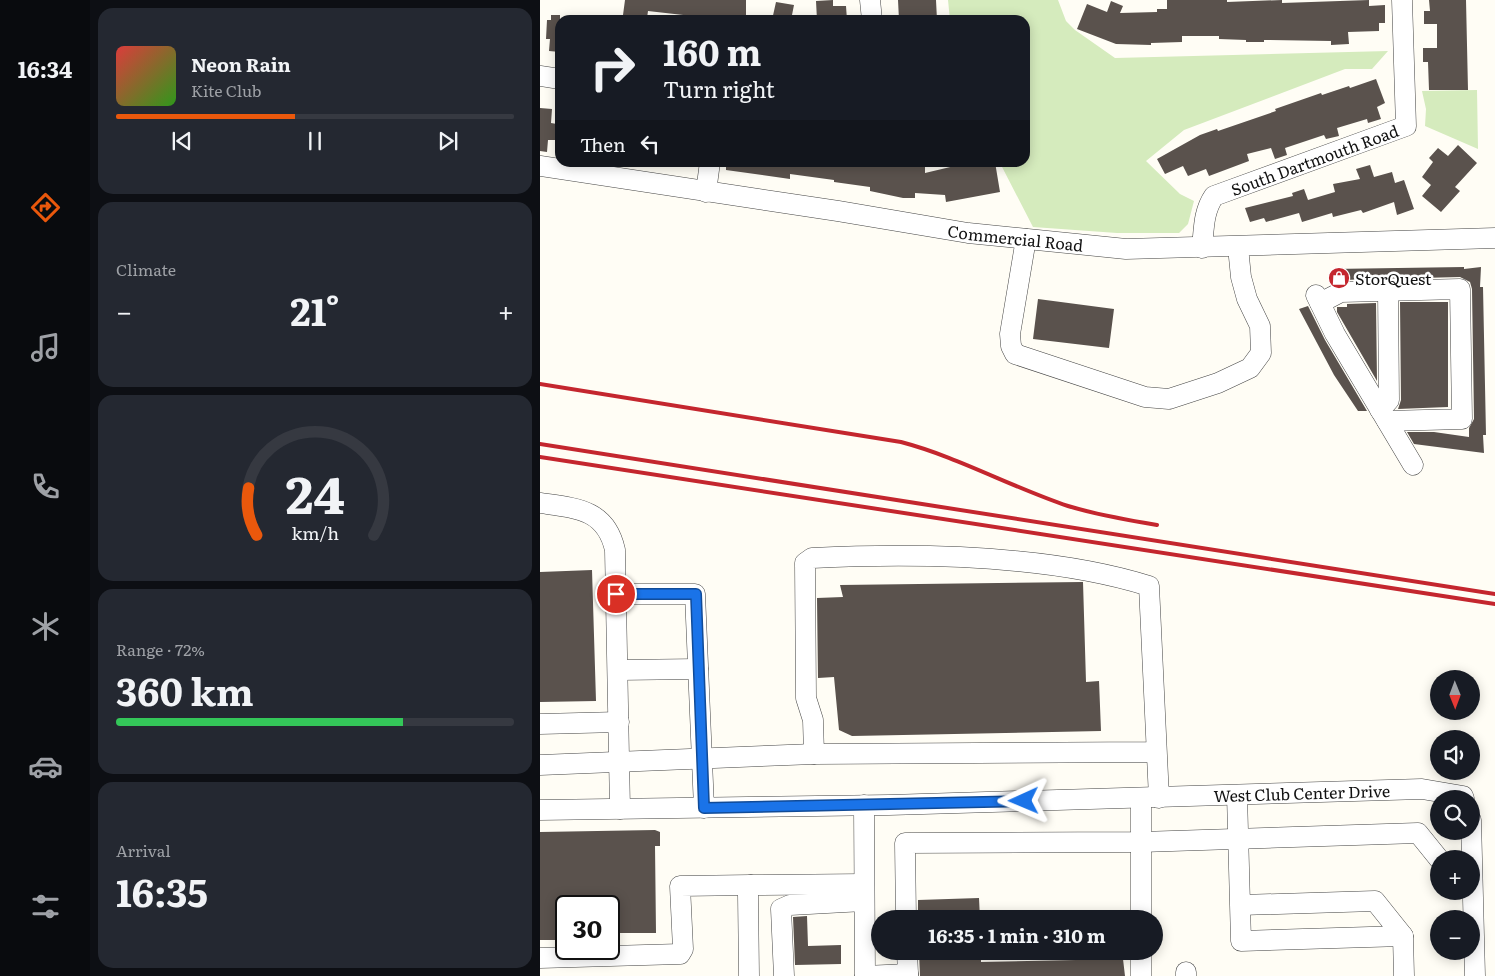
<!DOCTYPE html>
<meta charset="utf-8">
<style>
body{margin:0;font-family:Literata,serif;background:#242831;color:#f1f3f6;height:100vh;display:flex;flex-direction:column;font-size:19px;white-space:nowrap}
*{box-sizing:border-box;margin:0}
p{font-size:16px;color:#9ea1a6}
.icon{flex:none;width:28px;height:28px;fill:none;stroke:currentColor;stroke-width:2;stroke-linecap:round;stroke-linejoin:round}
.map{position:relative;flex:1;overflow:hidden}
.panel{display:flex;flex-direction:column;gap:8px;padding:8px;background:#0d0f14;width:450px}
.panel>*{flex:none}
.hud{position:absolute;left:15px;top:15px;width:475px;height:152px;border-radius:15px;box-shadow:0 2px 12px #0003;background:#171b24;color:#f1f3f6;overflow:hidden}
.needle{width:32px;rotate:179deg}
.tools{position:absolute;left:890px;top:670px;display:grid;gap:10px}
.tools a{display:grid;place-items:center;width:50px;height:50px;border-radius:50%;background:#171b24;box-shadow:0 2px 12px #0003;font-size:25px}
.speed{position:absolute;left:15px;top:895px;display:flex;gap:10px;font-size:25px;font-weight:700;text-align:center}
.speed>*{display:grid;place-content:center;width:65px;height:65px;border-radius:50%;background:#171b24;box-shadow:0 2px 12px #0003;line-height:1}
.speed .limit{border:2px solid #111;border-radius:8px;background:#fff;color:#111}
.pin{position:absolute;display:grid;place-items:center;width:42px;height:42px;color:#fff;margin:-21px;border:2px solid #fff;border-radius:50%;box-shadow:0 1px 5px #0007}
.me{position:absolute;width:55px;margin:-28px;rotate:269deg;stroke-linejoin:round;filter:drop-shadow(0 0 4px #0008)}
.turn{display:flex;align-items:center;gap:18px;height:105px;padding:0 25px;font-size:22px}
.turn .icon{width:65px;height:65px;stroke-width:2.5}
.turn b{display:block;font-size:35px;line-height:42px}
.then{display:flex;align-items:center;height:48px;padding:0 25px;background:#0003;gap:10px;font-size:19px}
.big{font-size:38px;font-weight:700;line-height:1.1}
.panel .tile{flex:1;display:flex;flex-direction:column;justify-content:center;gap:8px;min-width:0;padding:0 18px;border-radius:15px;background:#242831}
.panel .dial{align-items:center;gap:0}
.dial svg{height:130px;overflow:visible;fill:none;stroke:#363941;stroke-width:7;stroke-linecap:round;text-anchor:middle}
.dial text{fill:#f1f3f6;stroke:none}
.song{display:flex;align-items:center;gap:15px}
.cover{width:60px;height:60px;border-radius:8px;background:linear-gradient(135deg,hsl(0 70% 55%),hsl(110 70% 35%))}
.played{height:5px;border-radius:2px;background:linear-gradient(90deg,#ea580c 45%,#363941 45%)}
.keys{display:flex;justify-content:space-around;direction:ltr}
.heat{display:flex;justify-content:space-between;align-items:center;font-size:28px;direction:ltr}
.charge{height:8px;border-radius:4px;background:linear-gradient(90deg,#34c759 72%,#363941 0)}
.trip{position:absolute;left:331px;top:910px;width:292px;height:50px;border-radius:25px;background:#171b24;box-shadow:0 2px 12px #0003;font-weight:700;line-height:50px;text-align:center}
main{display:flex;flex:1;min-height:0}
.dock{display:flex;flex-direction:column;width:90px;justify-content:space-around;align-items:center;background:#090b0e;color:#9ea1a6}
.dock .icon{width:35px;height:35px}
.dock .on{color:#ea580c}
.dock b{font-size:22px;color:#f1f3f6}
.map>svg:first-child{display:block}
</style>
<main>
<nav class="dock">
<b>16:34</b>
<svg class="icon on" aria-label="directions" viewBox="0 0 24 24"><path d="M12 3l9 9-9 9-9-9zM9 14v-3h6M13 9l2 2-2 2"/></svg>
<svg class="icon" aria-label="music" viewBox="0 0 24 24"><path d="M9 18V5l10-2v13"/><circle cx="6" cy="18" r="3"/><circle cx="16" cy="16" r="3"/></svg>
<svg class="icon" aria-label="phone" viewBox="0 0 24 24"><path d="M5 4h4l2 5-3 2q2 4 5 5l2-3 5 2v4C11 20 4 13 5 4z"/></svg>
<svg class="icon" aria-label="climate" viewBox="0 0 24 24"><path d="M12 3v18M4 7l16 10M4 17L20 7"/></svg>
<svg class="icon" aria-label="car" viewBox="0 0 24 24"><path d="M5 17H2v-5l4-1 3-4h7l3 4 3 1v5h-3M9 17h6M6 11h13"/><circle cx="7" cy="17" r="2"/><circle cx="17" cy="17" r="2"/></svg>
<svg class="icon" aria-label="filters" viewBox="0 0 24 24"><path d="M4 7h16M4 17h16"/><circle cx="9" cy="7" r="2"/><circle cx="15" cy="17" r="2"/></svg>
</nav>
<section class="panel">
<div class="tile">
<div class="song"><i class="cover"></i><div><b>Neon Rain</b><p>Kite Club</p></div></div>
<div class="played"></div>
<div class="keys"><svg class="icon" aria-label="previous" viewBox="0 0 24 24"><path d="M18 5L8 12l10 7zM5 5v14"/></svg><svg class="icon" aria-label="pause" viewBox="0 0 24 24"><path d="M8 5v14M16 5v14"/></svg><svg class="icon" aria-label="next" viewBox="0 0 24 24"><path d="M6 5l10 7-10 7zM19 5v14"/></svg></div>
</div>
<div class="tile"><p>Climate</p>
<div class="heat"><a>−</a><b class="big">21°</b><a>+</a></div>
</div>
<div class="tile dial"><svg viewBox="0 0 100 80">
<path d="M14 69A42 42 0 1 1 86 69"/>
<path d="M14 69A42 42 0 0 1 9 40" stroke="#ea580c"/>
<text x="50" y="56" font-size="32" font-weight="700">24</text>
<text x="50" y="72" font-size="11">km/h</text>
</svg></div>
<div class="tile"><p>Range · 72%</p><b class="big">360 km</b><div class="charge"></div></div>
<div class="tile"><p>Arrival</p><b class="big">16:35</b></div>
</section>
<div class="map">
<svg width="955" height="976" viewBox="0 0 955 976">
<rect width="100%" height="100%" fill="#fffdf5"/>
<!-- green -->
<path fill="#d5ebbd" d="M408 0H518L526 21 535 30 575 58 848 51 832 69H805L644 130 606 161 640 194 654 201 648 224 639 233H577L493 227 460 163 485 162V20H410Z
M937 90 938 149 885 126 886 109 882 91Z"/>
<!-- building -->
<path fill="#5a524d" d="M85 0H206V20H152V16L108 11 107 18 83 15Z
M293 0V6H306L307 20H277L276 1Z
M358 0H396L397 20H359Z
M627 0H687V2L742 0V3L829 0V6L845 5V23H839V31L808 32 809 44 791 45V41L724 40V42H706V40L679 39V36H642V42L611 43V45L576 44 537 29 547 4 567 12 571 1 583 6 580 13 617 12V9H627Z
M889 0H926L928 90H889L888 62H883V48H897V24H884V11H890Z
M236 2 254 5 251 20H232Z
M11 15H20V52L9 51 10 39H6L7 20H11Z
M836 79 845 103 837 107 841 119 828 123 827 119 797 128 799 136 786 139 784 135 745 148 747 155 735 159 731 148 707 154 709 161 669 176 666 169 648 176 643 166 625 174 617 159 660 135 677 129 678 131 736 111 735 109 781 93 782 95 809 86 810 88Z
M0 108 12 109 11 123 17 124 15 140H8L7 152 0 151Z
M918 145 937 163 915 187 920 191 901 212 882 196 891 185 882 177 893 162 889 158 898 148 908 156Z
M186 162H310L339 166V162H385V173L423 164V167L455 162 460 192 406 202 405 195 375 193V198H363L330 191V187L294 182V180L250 174V179L186 170Z
M830 165 834 177 852 172 855 183 864 180 874 209 857 215 854 202 823 213 821 210 793 217 792 213 762 222 759 213 726 222 724 218 710 222 705 208 753 196 752 193 764 189 768 200 795 192 793 184 820 179 816 169Z
M924 267V269L941 267 940 287H943L946 435H943L944 453 874 444 867 432H894L929 437V428L934 419 932 289 930 282 920 277 801 280 792 283V269Z
M498 299 574 309 569 348 493 339Z
M860 302H908V407L858 409 861 400Z
M836 303 837 381 797 312V307H807V304Z
M768 306 785 340 827 411H818L794 375 759 309Z
M52 570 56 701 0 702V572Z
M543 582 546 682 559 681 561 731 312 736 299 730 294 677 278 678 277 598 303 597 300 585Z
M115 830 120 832V846H115L116 933H69V906H26V940H0V832Z
M439 898 440 919H378V900Z
M267 916 268 946 301 945V964L255 965 253 917Z
M379 951H441V962L583 959 585 976H380Z"/>
<g fill="none" stroke-linecap="round" stroke-linejoin="round">
<!-- minor casing -->
<g stroke="#444" stroke-width="21">
<g id="minor">
<path d="M330 0 332 20"/>
<path d="M0 76 20 79"/>
<path id="s1" d="M0 166 298 211 428 233 586 249 955 238"/>
<path d="M166 192 170 162"/>
<path d="M486 239 470 334 471 346 475 354 605 397 629 399 678 383 710 368 721 353 720 326 707 299 701 277 698 247"/>
<path id="s2" d="M662 248C664 230 663 212 674 196L866 126 862 0"/>
<path d="M776 295 795 334 873 465"/>
<path d="M780 303 801 292 920 289 922 419 847 421"/>
<path d="M840 410 849 400 848 291"/>
<path d="M0 503C36 508 66 509 75 550L80 809"/>
<path d="M76 594H155L164 808"/>
<path d="M78 670 158 669"/>
<path d="M0 724 79 722"/>
<path d="M616 752 274 754 273 720 266 698 265 563 272 558C378 553 507 554 609 586L619 798"/>
<path d="M0 765 274 754"/>
<path d="M697 795 701 941 863 936 835 901 701 905"/>
<path d="M601 798V919"/>
<path d="M324 805 325 976"/>
<path id="s3" d="M0 810 349 805 882 789 923 796 924 799"/>
<path d="M931 820 935 976"/>
<path d="M366 919 365 843 601 842 878 833 899 859"/>
<path d="M863 936 864 976"/>
<path d="M367 951 368 974"/>
<path d="M601 951V976"/>
<path d="M0 958 140 954 143 949 140 886 211 885"/>
<path d="M646 972V976"/>
<path d="M209 976 208 894 211 885 324 884"/>
<path d="M244 976 241 909 250 905 324 901"/>
<path d="M325 976 368 974V976"/>
</g>
</g>
<!-- minor -->
<use href="#minor" stroke="#fff" stroke-width="20"/>
<!-- rail -->
<path stroke="#c4262e" stroke-width="4" d="M0 384 361 442C418 457 471 487 528 506 557 515 587 520 617 525
M0 444 955 594
M0 457 955 604"/>
</g>
<g fill="none" stroke-linecap="round" stroke-linejoin="round">
<!-- route casing -->
<g stroke="#114b97" stroke-width="12">
<path id="route" d="M76 594H156L164 808 484 801"/>
</g>
<!-- route -->
<use href="#route" stroke="#1a73e8" stroke-width="9"/>
</g>
<!-- icons -->
<defs>
<g id="shop-disc" transform="scale(1.125)"><circle r="9.5" fill="#c4262e" stroke="#fff"/><path d="M-5-2.5h2.3a2.7 3.5 0 0 1 5.4 0H5L5.5 6h-11ZM-1.5-2.5h3a1.5 2.3 0 0 0-3 0Z" fill="#fff"/></g>
</defs>
<g fill-rule="evenodd">
<use href="#shop-disc" x="799" y="278"/>
</g>
<g text-anchor="middle" dominant-baseline="central" stroke-width="5" stroke-linejoin="round" paint-order="stroke">
<!-- street labels -->
<g font-size="16" fill="#111" stroke="#fff">
<text stroke="none"><textPath href="#s2" startOffset="161">South Dartmouth Road</textPath></text>
<text stroke="none"><textPath href="#s1" startOffset="481">Commercial Road</textPath></text>
<text stroke="none"><textPath href="#s3" startOffset="762">West Club Center Drive</textPath></text>
</g>
<!-- poi labels -->
<g font-size="16" fill="#111" stroke="#fff" text-anchor="start">
<text x="815" y="278">StorQuest</text>
</g>
</g>
</svg>
<div class="tools">
<a><svg class="needle" viewBox="-14 -14 28 28"><path d="M0-13l5 13h-10z" fill="#e53935"/><path d="M0 13l5-13h-10z" fill="#9ea1a6"/></svg></a>
<a><svg class="icon" aria-label="sound" viewBox="0 0 24 24"><path d="M4 9h4l5-4v14l-5-4H4zM17 9q2 3 0 6"/></svg></a>
<a><svg class="icon" aria-label="search" viewBox="0 0 24 24"><circle cx="10" cy="10" r="6"/><path d="M15 15l6 6"/></svg></a>
<a>+</a>
<a>−</a>
</div>
<div class="speed"><div class="limit">30</div></div>
<div class="pin" style="left:76px;top:594px;background:#d93025"><svg class="icon" aria-label="arrive" viewBox="0 0 24 24"><path d="M6 21V4h12l-3 4 3 4H6"/></svg></div>
<svg class="me" style="left:484px;top:801px" viewBox="-20 -20 40 40"><path d="M0-17L14 15 0 8-14 15z" fill="#1a73e8" stroke="#fff" stroke-width="4"/></svg>
<div class="trip">16:35 · 1 min · 310 m</div>
<div class="hud">
<div class="turn"><svg class="icon" aria-label="right" viewBox="0 0 24 24"><path d="M7 20v-9h11M14 6l5 5-5 5"/></svg><div><b>160 m</b>Turn right</div></div>
<div class="then">Then<svg class="icon" aria-label="left" viewBox="0 0 24 24"><path d="M17 20v-9H6M10 6l-5 5 5 5"/></svg></div>
</div>
</div>
</main>
